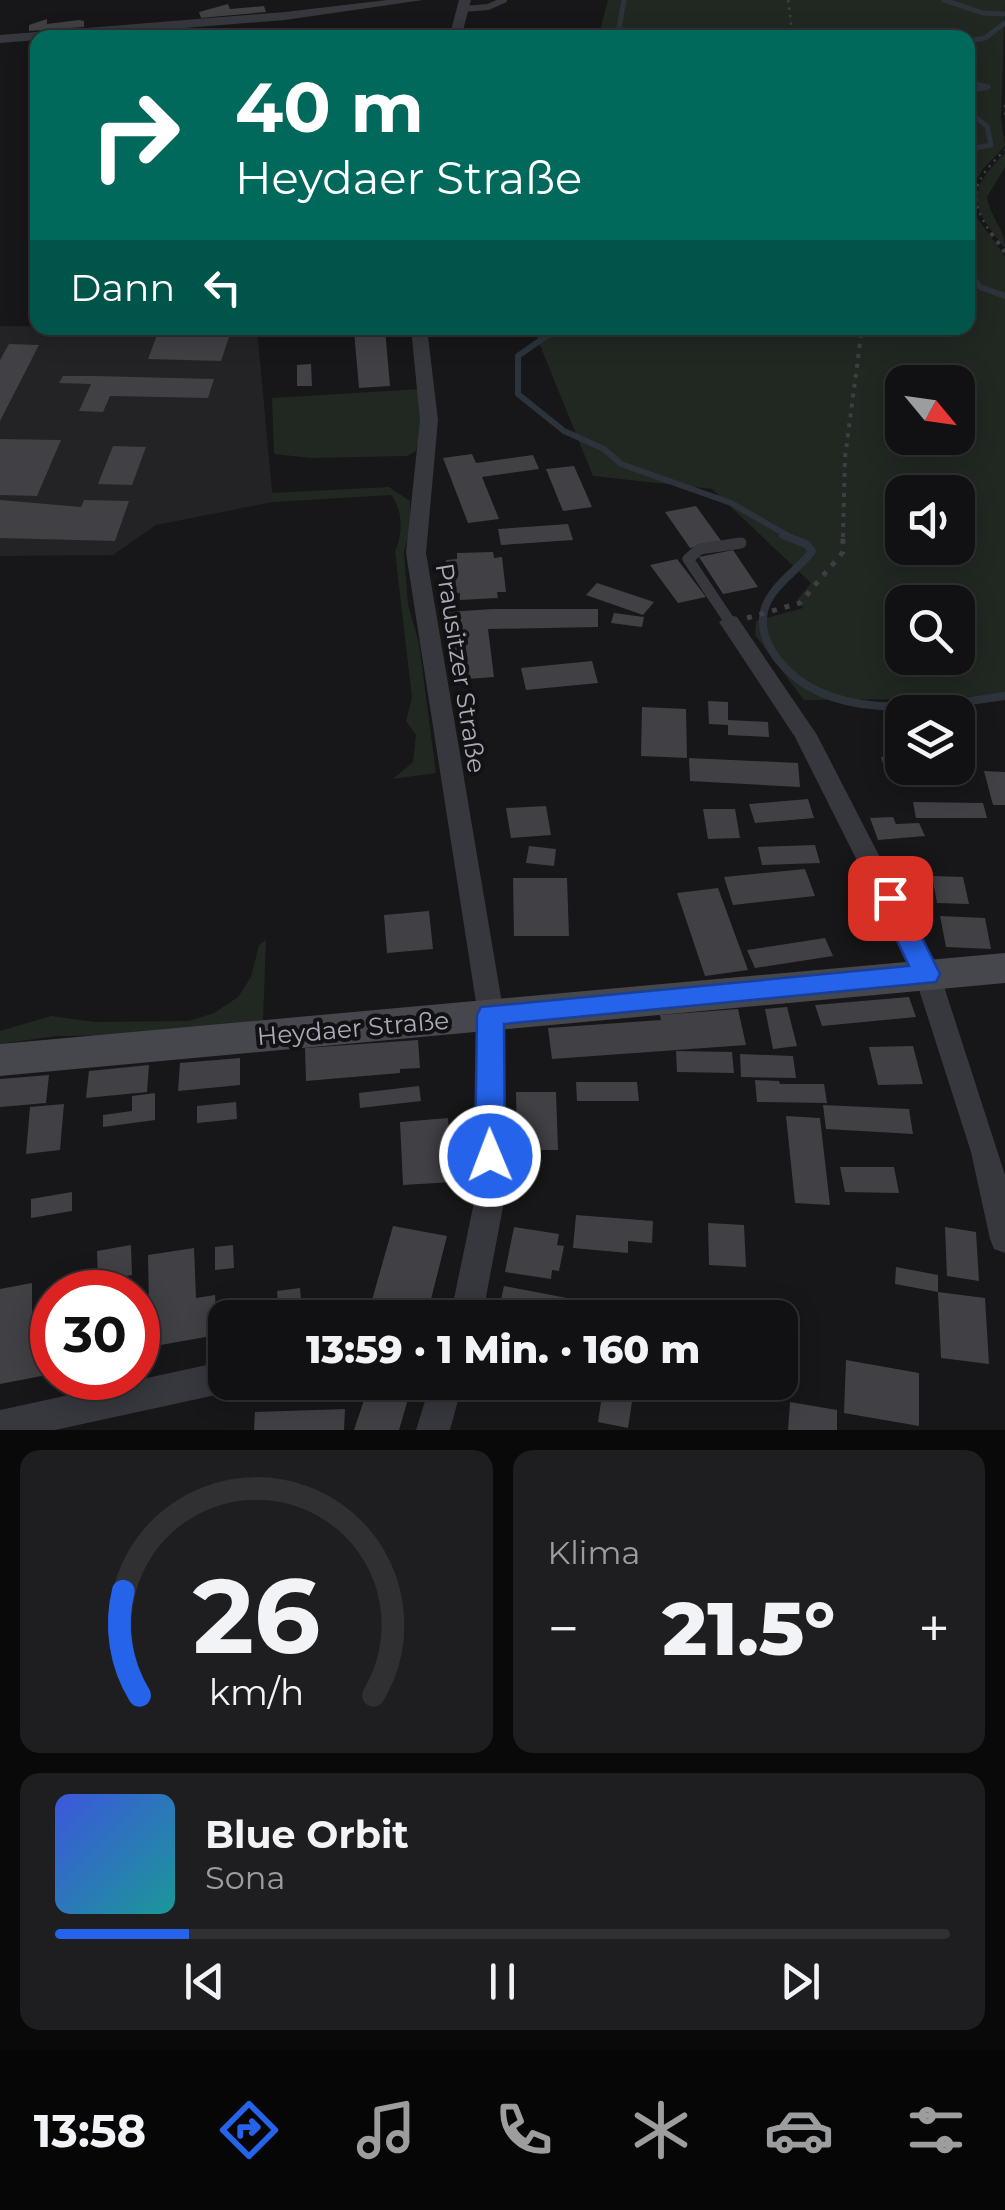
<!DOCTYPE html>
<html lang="de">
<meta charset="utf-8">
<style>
body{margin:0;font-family:Montserrat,sans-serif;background:#1e1e20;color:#f1f3f6;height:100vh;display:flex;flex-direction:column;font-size:38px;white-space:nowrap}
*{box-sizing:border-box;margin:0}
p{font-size:32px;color:#9c9d9f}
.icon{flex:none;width:55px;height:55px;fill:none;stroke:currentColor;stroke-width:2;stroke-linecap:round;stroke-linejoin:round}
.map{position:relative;height:1430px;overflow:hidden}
.panel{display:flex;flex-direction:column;gap:20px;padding:20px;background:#09090a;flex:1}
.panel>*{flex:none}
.guide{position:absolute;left:30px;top:30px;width:945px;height:305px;border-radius:20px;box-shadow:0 5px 25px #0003,0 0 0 2px #303032;background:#00695c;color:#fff;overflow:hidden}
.needle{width:65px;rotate:119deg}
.fabs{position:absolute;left:885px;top:365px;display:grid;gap:20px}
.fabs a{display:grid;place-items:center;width:90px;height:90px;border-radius:20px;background:#111012;box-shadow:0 5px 25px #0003,0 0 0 2px #303032;font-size:50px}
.speed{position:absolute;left:30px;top:1270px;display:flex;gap:20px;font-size:50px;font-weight:700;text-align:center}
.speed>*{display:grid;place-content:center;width:130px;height:130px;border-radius:50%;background:#111012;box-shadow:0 5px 25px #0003,0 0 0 2px #303032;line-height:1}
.speed .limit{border:15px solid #d22;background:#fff;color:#111}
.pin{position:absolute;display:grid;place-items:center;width:85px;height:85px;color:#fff;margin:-42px;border-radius:20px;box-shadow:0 5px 15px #0006}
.me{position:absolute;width:110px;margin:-55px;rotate:359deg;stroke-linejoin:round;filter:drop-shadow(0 0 8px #0008)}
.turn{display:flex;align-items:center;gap:35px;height:210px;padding:0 40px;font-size:45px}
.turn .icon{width:130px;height:130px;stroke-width:2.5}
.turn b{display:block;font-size:70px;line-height:85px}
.then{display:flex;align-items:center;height:95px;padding:0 40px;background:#0003;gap:20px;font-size:38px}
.big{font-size:75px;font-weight:800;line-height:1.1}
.panel .widget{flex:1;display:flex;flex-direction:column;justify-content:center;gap:15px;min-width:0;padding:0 35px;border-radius:20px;background:#1e1e20}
.panel .dial{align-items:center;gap:0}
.dial svg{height:260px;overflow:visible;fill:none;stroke:#303032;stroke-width:7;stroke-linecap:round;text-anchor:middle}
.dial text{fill:#f1f3f6;stroke:none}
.song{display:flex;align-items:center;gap:30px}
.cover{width:120px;height:120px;border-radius:15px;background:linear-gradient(135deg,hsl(230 70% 55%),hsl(180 70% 35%))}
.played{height:10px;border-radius:5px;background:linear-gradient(90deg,#2563eb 15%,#303032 15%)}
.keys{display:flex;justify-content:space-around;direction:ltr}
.heat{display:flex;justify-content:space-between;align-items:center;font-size:55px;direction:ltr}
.panel .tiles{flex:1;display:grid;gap:20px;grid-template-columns:1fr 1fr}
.widget:last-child{grid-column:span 2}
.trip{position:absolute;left:208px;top:1300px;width:590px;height:100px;border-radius:20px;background:#111012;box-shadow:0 5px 25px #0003,0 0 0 2px #303032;font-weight:800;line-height:100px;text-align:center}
.dock{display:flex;height:160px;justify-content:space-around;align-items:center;background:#070607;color:#9c9d9f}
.dock .icon{width:70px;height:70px}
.dock .current{color:#2563eb}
.dock b{font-size:45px;color:#f1f3f6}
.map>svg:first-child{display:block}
</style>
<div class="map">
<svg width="1005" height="1430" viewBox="0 0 1005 1430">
<rect width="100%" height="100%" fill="#171618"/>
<!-- built -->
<path fill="#232225" d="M0 326 257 328 273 502 156 525 113 555 0 556Z"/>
<!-- green -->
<path fill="#212822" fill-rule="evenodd" d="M608 0H1005L1001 119 1005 146 983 169 968 194V38L598 37Z
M1005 153V167L987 197C990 217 1005 229 1005 248 971 206 964 194 1005 153Z
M968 195 975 215 1005 256V693L946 699 804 700 755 635 756 621 803 608 797 600 811 583 712 489 593 476 533 328H968ZM902 382H958V438H902ZM958 492V548H902V492ZM902 602H958V658H902Z
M421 389 423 419 416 451 407 456 311 458 274 454 272 398Z
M389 487 410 501V530L404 552 408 605 419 643 436 773 393 779 413 762 416 735 406 721 412 698 395 551C403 535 403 509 391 495L273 502 271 493Z
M266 940 263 1021 134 1035 56 1036 0 1044V1031L51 1016 95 1022 189 1021 214 1013 238 997 251 977 259 945Z"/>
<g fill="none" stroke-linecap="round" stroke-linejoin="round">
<!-- stream-far2 -->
<path stroke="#2d333b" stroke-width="5" d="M624 0 619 28 640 38
M944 0 983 13 1005 14
M968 41 985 38 1005 23
M968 82 988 87 968 91
M968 112 987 126 991 145 968 149"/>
<!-- stream-far1 -->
<path stroke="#2d333b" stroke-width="6" d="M968 252 974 257 968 271 980 287 1005 296
M546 328 548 335 518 356V394L564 431 604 449 621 464 731 503 790 537"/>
<!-- stream -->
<path stroke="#2d333b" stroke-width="8" d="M783 535 806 544 812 551C798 571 770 586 764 611 760 629 768 647 779 661 831 725 933 706 1005 696"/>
</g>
<!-- building -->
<path fill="#414045" d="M228 4 230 9 264 6 266 12 201 18 199 12Z
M47 19V24L79 20 84 21V27L29 31V25Z
M385 329 390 386 359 388 354 331Z
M157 335 229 337 221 361 148 359Z
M9 344 39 345 0 421V360Z
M311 364 312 386H297V365Z
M63 376H94L214 379 208 398 110 396 103 412 79 411 91 384 59 383Z
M0 439 61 440 37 496 0 495Z
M113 446 146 447 132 485 98 484Z
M472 454 476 463 533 455 539 469 482 477 499 519 468 523 443 458Z
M574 466 592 507 563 511 546 469Z
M0 500 81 507 84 500 129 501 115 541 0 538Z
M696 506 722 542 690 548 665 512Z
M568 524 573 540 501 545 498 529Z
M733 550 758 587 723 594 699 557Z
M493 552 494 558 502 557 506 592H497L498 598 460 600V593L449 594 446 560 457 559V553Z
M677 559 706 597 678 603 650 565Z
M597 583 654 602 643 615 586 595Z
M493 609H598V627L488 629 494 677 454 680 448 612Z
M614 613 644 617 642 627 611 623Z
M592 661 598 683 526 690 521 668Z
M708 701 728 702V720L768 722 769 737 728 735V725L709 724Z
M642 707 686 709 687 758 641 756Z
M902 756V768H958L962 778 888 779 881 757Z
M689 758 798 763 800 787 690 781Z
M984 771 1005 772V805H993Z
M808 799 814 818 755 823 749 804Z
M913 802 983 803 987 818H916Z
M546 806 551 835 511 838 506 808Z
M703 809H735L740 838 708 839Z
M893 817 896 824 919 823 925 836 878 840 870 818Z
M815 845 820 863 762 865 758 847Z
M529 846 556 849 554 866 526 863Z
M805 869 815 896 733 905 724 877Z
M932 876 963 877 969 904 937 903Z
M513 878H567L569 936H514Z
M718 888 748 970 705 976 677 893Z
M429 911 433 949 387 953 384 915Z
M940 916 985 918 991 949 946 947Z
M825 938 833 956 755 968 747 950Z
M909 997 916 1017 822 1026 815 1005Z
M787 1007 797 1046 773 1049 765 1009Z
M738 1009 746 1045 552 1059 548 1028 661 1020 660 1015Z
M418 1040 420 1068 400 1069V1073L306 1081 305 1048Z
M913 1046 923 1084 878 1085 869 1047Z
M676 1051 732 1052 734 1073 677 1072Z
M740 1054 793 1056 796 1078 741 1077Z
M240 1058V1085L178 1091 180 1063Z
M149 1065 147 1092 86 1098 89 1071Z
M49 1075 46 1103 0 1107V1079Z
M755 1080 779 1081 780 1084H824L827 1103 757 1102Z
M576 1082H637L639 1101H577Z
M419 1086 421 1101 360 1108 359 1093Z
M516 1092H556L558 1150H517Z
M155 1093V1120L103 1127V1115L132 1111V1096Z
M236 1102 237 1119 197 1123V1106Z
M64 1104 60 1150 26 1154 30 1107Z
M823 1105 909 1109 913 1134 826 1129Z
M786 1116 820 1118 830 1205 795 1203Z
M448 1118 453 1182 403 1185 400 1122Z
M840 1167H894L899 1193 845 1192Z
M72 1192V1211L31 1218V1199Z
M576 1215 653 1221 652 1243 628 1241V1253L573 1248Z
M708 1223 744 1225 746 1267 709 1265Z
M393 1226 447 1236 428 1311 372 1300Z
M514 1227 559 1234 557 1245 564 1246 559 1271 552 1270 551 1279 505 1272Z
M945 1227 976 1232 979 1281 947 1276Z
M131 1245 132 1275 98 1281 97 1251Z
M233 1245 234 1268 215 1270V1247Z
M194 1248 196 1298 215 1295 217 1335 138 1349V1308L149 1306 148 1255Z
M896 1267 938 1275V1292L895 1284Z
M32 1283V1324L39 1322V1334L52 1331V1374L0 1384V1289Z
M504 1286 609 1306 607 1318H497Z
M300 1288 302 1314 279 1317 277 1291Z
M938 1292 985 1298 989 1364 941 1358Z
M846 1360 919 1373V1426L844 1413Z
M370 1382H413L399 1430H354Z
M604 1382H635L628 1428 598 1422Z
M790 1402 837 1410V1430H788Z
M345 1409 344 1430H254L255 1412Z"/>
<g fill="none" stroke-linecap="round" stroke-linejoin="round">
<!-- path-far2 -->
<path stroke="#3e3e44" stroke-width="2.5" stroke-dasharray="2.5 5" stroke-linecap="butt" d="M788 0 793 38
M1005 105V119
M992 235C966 196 973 181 1005 150"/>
<!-- path-far1 -->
<path stroke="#3e3e44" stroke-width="4" stroke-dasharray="4 6" stroke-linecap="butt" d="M991 233 1005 252
M843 537 845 457 862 328"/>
<!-- path -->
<path stroke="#3e3e44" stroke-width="5" stroke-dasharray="5 8" stroke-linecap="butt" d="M747 618 800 603 843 552V535"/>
<!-- lane-far1 -->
<path stroke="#37383d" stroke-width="6" d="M463 9 488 7 504 0"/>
<!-- lane -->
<path stroke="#37383d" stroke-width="11" d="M730 622 688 559 700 549 741 543"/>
<!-- street -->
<path fill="#37383d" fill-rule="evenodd" d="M387 0H423L285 20 0 43V35L285 12Z
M459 0H471L461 38H449Z
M411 328H427L438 420 426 553 504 1015 503 1207 482 1318H450L473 1207 478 1015 406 553 420 420Z
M730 615 737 617 817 735 940 974 1005 1175V1253L994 1249 990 1239 971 1152 914 974 795 737 719 622Z
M225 1361V1382H239L236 1388 225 1393 55 1430H0V1410Z
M431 1382H463L450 1430H416Z"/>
<!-- secondary -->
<path fill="#46464d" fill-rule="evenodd" d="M1005 953V983L0 1076V1044Z"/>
</g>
<!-- route -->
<path fill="#2563eb" stroke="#184099" stroke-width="2.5" d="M890 888 899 891 902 898 940 974 936 982 504 1024 505 1156 500 1165 490 1169 480 1165 475 1156 477 1015 481 1007 909 966 877 898 880 891Z"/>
<g text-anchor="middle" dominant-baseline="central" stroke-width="8" stroke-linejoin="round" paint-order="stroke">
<!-- street labels -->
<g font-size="25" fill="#a9abb7" stroke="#121113">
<text transform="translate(461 668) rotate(81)">Prausitzer Straße</text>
<text transform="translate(353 1028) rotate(-5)">Heydaer Straße</text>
</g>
</g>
</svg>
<div class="fabs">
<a><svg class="needle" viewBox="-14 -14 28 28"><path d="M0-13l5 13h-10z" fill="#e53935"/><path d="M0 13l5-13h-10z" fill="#9c9d9f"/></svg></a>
<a><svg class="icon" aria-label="sound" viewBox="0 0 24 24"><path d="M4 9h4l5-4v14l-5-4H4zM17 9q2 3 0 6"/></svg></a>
<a><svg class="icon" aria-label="search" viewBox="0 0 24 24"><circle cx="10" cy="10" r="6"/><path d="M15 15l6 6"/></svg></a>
<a><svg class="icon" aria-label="layers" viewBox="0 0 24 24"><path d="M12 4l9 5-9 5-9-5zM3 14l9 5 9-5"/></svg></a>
</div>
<div class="speed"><div class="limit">30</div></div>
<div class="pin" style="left:890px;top:898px;background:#d93025"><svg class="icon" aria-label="arrive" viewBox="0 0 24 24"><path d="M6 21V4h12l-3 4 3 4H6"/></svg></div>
<svg class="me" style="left:490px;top:1156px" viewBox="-20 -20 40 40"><circle r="17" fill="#2563eb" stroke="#fff" stroke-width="3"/><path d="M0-11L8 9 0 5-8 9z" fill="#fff"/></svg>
<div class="trip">13:59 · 1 Min. · 160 m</div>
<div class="guide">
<div class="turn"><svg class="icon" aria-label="right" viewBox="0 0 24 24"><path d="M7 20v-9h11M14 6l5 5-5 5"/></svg><div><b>40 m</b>Heydaer Straße</div></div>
<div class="then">Dann<svg class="icon" aria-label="left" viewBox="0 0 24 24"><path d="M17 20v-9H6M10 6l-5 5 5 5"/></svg></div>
</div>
</div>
<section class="panel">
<div class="tiles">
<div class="widget dial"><svg viewBox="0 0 100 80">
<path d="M14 69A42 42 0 1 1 86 69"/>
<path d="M14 69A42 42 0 0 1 9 37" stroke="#2563eb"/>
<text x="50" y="56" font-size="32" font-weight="700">26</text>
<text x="50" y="72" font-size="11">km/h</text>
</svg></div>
<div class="widget"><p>Klima</p>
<div class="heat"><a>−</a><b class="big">21.5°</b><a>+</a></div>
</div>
<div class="widget">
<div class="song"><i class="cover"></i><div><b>Blue Orbit</b><p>Sona</p></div></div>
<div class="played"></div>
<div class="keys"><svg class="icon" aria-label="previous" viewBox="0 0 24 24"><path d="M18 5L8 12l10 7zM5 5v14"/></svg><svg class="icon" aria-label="pause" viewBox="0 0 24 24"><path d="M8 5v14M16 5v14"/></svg><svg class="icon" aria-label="next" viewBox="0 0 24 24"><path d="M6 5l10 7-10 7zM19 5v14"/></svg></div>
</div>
</div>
</section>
<nav class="dock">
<b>13:58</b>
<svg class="icon current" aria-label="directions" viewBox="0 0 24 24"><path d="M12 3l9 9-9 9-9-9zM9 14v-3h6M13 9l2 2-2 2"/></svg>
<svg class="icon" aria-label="music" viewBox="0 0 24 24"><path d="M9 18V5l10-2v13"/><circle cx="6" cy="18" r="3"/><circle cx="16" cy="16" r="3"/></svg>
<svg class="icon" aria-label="phone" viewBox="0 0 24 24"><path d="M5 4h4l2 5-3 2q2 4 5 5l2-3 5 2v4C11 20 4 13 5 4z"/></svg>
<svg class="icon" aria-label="climate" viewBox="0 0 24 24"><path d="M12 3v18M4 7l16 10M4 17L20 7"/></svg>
<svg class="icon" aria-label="car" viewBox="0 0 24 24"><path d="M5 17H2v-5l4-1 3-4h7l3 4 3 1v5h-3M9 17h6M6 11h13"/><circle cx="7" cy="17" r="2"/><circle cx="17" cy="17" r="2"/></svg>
<svg class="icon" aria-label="filters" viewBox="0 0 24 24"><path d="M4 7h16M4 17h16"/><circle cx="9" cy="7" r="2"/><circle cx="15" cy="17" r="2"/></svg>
</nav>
